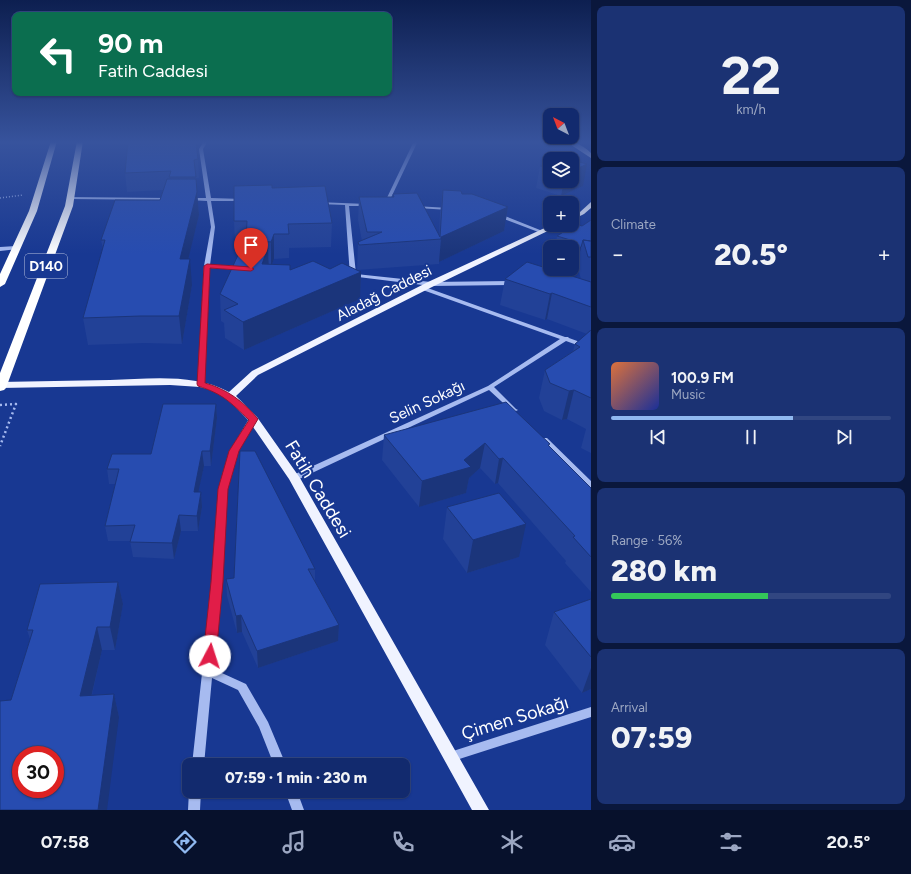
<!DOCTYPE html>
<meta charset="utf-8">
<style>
body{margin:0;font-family:Figtree,sans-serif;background:#1b3273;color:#f1f3f6;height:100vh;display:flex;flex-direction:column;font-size:15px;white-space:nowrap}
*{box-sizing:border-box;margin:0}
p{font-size:13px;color:#9ca7c2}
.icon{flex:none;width:22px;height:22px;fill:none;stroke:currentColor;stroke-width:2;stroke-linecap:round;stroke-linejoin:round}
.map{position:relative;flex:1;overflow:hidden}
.panel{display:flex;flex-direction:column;gap:6px;padding:6px;background:#0a173c;width:320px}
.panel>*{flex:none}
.hud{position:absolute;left:12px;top:12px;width:380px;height:84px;border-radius:8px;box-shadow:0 1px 3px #0004,0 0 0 1px #314681;background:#0b6e4f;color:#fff;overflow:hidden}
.needle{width:26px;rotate:318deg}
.tools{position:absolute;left:543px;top:108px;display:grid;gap:8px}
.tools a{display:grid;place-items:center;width:36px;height:36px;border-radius:8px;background:#122a6e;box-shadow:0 1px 3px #0004,0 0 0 1px #314681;font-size:20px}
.speed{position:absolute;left:12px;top:746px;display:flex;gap:8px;font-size:20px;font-weight:700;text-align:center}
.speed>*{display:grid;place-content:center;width:52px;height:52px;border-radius:50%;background:#122a6e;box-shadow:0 1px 3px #0004,0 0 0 1px #314681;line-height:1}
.speed .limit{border:6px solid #d22;background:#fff;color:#111}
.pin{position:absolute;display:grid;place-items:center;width:34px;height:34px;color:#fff;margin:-41px -17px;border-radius:50% 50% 50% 0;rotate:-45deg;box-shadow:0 0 4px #0007}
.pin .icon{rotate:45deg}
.me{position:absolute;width:44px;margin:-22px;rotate:5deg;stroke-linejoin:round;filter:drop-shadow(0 0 3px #0008)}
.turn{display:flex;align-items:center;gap:14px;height:84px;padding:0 20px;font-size:18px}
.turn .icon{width:52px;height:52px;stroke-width:2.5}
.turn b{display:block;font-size:28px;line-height:34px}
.big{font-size:30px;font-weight:800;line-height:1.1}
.panel .tile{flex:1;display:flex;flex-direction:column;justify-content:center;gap:6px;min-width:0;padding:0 14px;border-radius:8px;background:#1b3273}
.panel .dial{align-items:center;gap:0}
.dial b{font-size:52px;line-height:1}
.song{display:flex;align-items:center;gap:12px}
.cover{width:48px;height:48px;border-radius:6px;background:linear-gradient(135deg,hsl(20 70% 55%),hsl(230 70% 35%))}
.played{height:4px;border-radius:2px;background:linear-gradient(90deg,#90b9f0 65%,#314681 65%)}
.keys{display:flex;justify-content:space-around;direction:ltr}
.heat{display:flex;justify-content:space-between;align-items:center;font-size:22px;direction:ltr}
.charge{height:6px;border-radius:3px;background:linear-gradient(90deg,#34c759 56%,#314681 0)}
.trip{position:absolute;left:182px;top:758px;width:228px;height:40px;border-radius:8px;background:#122a6e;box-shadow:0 1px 3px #0004,0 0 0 1px #314681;font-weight:800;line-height:40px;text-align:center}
.tab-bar{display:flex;height:64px;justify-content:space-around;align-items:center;background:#07112c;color:#9ca7c2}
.tab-bar .icon{width:28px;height:28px}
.tab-bar .active{color:#90b9f0}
.tab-bar b{font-size:18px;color:#f1f3f6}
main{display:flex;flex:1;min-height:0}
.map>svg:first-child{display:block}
</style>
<main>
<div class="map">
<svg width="591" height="810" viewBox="0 0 591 810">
<rect width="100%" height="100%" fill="#183892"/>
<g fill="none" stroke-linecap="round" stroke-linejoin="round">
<!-- path-far1 -->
<path stroke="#a7bbf0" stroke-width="1.5" stroke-dasharray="1 2" stroke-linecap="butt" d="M0 198 23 195"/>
<!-- path -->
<path stroke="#a7bbf0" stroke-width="2.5" stroke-dasharray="2 3" stroke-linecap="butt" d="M0 405 16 404 0 446"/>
<!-- minor -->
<path fill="#a7bbf0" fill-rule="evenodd" d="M204 141H208L203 149 211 198 243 199 245 200 243 201H211L215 227 210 265 242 266 245 268 242 270 210 268 204 384 201 386 198 384 204 266 211 227 207 201 189 200 187 199 189 198H206L199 149Z
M414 141H418L388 204 384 205V204Z
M68 197 169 198 171 199 169 200 70 199H68Z
M317 202 367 204 369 205 367 206H349L356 274 431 282 513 281 516 283 513 285 431 286 350 276 345 205 319 204H317Z
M415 206 449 208 451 209 449 210 417 208H415Z
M496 214H500L545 232 541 233 496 216Z
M16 246 18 247V249L0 251V247Z
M422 286 565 337H568L569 338 591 346V350L566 341 494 387 516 409 518 410 516 411H512L489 390 297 480H291L290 478 291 476 488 386 560 339 420 289V287Z
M250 417H256L257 419 238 451 227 489 222 582 213 669 246 684 268 722 286 765H274L259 727 238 690 212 678 204 765H192L212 582 219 489 230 451Z
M541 438H547L591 481V489L588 488 541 442 540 440Z
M591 707V717L450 762 446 761 444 757 446 753 450 752Z
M189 791H201L200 810H188Z
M285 791H297L304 810H292Z"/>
<!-- major -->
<path fill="#f0f3ff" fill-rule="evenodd" d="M565 141C575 141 584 146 591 153V158Z
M591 202V208L584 214 572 220V215L580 212Z
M551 225H560L434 286 258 375 236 396 257 417 300 478 489 810H472L289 479 249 421 227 398 214 391 200 387 170 385 0 388V382C37 381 73 381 110 380 148 379 194 373 229 392L252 371 428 282Z"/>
<!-- highway -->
<path fill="#fff" fill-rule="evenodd" d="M51 141H57L37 211 5 284 0 287V274L29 211Z
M77 141H83L73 206 6 388 4 390 0 391V373L65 206Z"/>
</g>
<!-- wall -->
<path fill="#224197" d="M128 141 198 159 199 178H196L199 215 188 259 192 285 182 344 144 343 88 345 83 318 103 249 101 240 160 200 163 190 127 192 125 173Z
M550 162V181H572L583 186 561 196 536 188 540 166Z
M272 188 332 223 331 247 289 248V258L274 259 272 264 290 270 330 269 361 272 360 299 244 350 225 338 224 323 221 321 220 294 245 255 246 245H235L234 221Z
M443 190 462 194 508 207 504 231 439 262V264L357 270 358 242 362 241 358 220 359 197H393V194L439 234 440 213Z
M591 220V453L581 448 586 429 567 419 562 420 544 411 539 398 545 370 573 351 575 344 587 334 547 319 545 320 500 305 505 279H581L577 265 579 257 576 259 574 253 572 252V247H555L557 236 582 226Z
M216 404 217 418 211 466H204L198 492H201L202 507 198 531H181L174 559 133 557 130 541H108L105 526 115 484H109L107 469 151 454Z
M384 435 550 447 591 488V592L565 563 566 561 498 483 495 484 480 468 469 478 466 493 419 507 382 460Z
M240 451 315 569V581L339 625 338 641 258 668 242 632 237 633 227 596 226 579 234 578Z
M447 507 519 557 467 573 443 539Z
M118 582 123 604 115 650H102L92 695 114 694 119 717 11 700 30 639 27 630Z
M591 599V689L582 693 545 645 554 612Z"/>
<!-- shaded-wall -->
<path fill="#1b357b" d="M587 164 583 186 561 196 564 181H572V171Z
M197 192 199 215 182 285 180 259Z
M508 207 504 231 439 262 441 239V237Z
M274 234V259L271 267V242Z
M581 247 579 257 576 259 578 249Z
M268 248 269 273 262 264Z
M190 259 192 285 182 344 179 316Z
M361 272 360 299 244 350 243 322Z
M552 293 547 319 545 320 550 294Z
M574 390 567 419 562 420 569 391Z
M216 404 217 418 211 466 210 451Z
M485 443 480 468 469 478 466 493 419 507 422 481 464 460Z
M202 451 204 466 195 507 194 492Z
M503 458 498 483 495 484 499 459Z
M201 492 202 507 198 531 197 516Z
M179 515 181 531 174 559 172 543Z
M526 524 519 557 467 573 473 540Z
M118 582 123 604 115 650 110 627Z
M241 615 242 632 237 633 236 616Z
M339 625 338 641 258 668 257 651Z
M97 627 102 650 86 719 80 696Z
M591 668V689L582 693Z
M114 694 119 717 107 810H98Z"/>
<!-- building -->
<path fill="#274cb0" stroke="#1b357b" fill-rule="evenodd" d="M128 141H196L198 159 194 160 196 177H169L171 171 125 173Z
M562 157 570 159H556Z
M572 160 587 164 572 171Z
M550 162V169L540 166Z
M167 179H196L197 192 180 259H190L179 316H140L83 318 105 240H101L115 200H160Z
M272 185V188L325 186 332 223 288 224 289 234H274L271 242 246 240 247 221H234V186Z
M443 190 461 191 462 194H472L508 207 441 237V239L359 245 358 242 382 232H367L359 197H394L393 194 417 193 440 237Z
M591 220V241L583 240 581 247 578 249 577 242 557 236 576 224 582 226Z
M583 240 591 241V257H588Z
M246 246 268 248 262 264 290 265V270L313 261 330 269 342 263 361 272 243 322 224 310 238 304 220 294 238 255H245Z
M527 262 591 282V307L552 293 550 294 505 279Z
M591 330V398L574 390 569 391 550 383 545 370 580 347 575 344Z
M506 402 550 444 548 445 591 488V557L573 537 575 536 503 458 499 459 485 443 464 460 471 467 422 481 384 435Z
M163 404H216L210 451H202L194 492H201L197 516 179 515 172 543 130 542 135 525 105 526 119 469H107L112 454H151Z
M240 451H255L315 569H308L339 625 257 651 241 615 236 616 226 579 234 578Z
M499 493 526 524 473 540 447 507Z
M118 582 110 627H97L80 696 114 694 98 810H0V701L11 700 33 630H27L40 584ZM21 755H55V789H21Z
M591 599V657L554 612Z"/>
<!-- sky -->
<linearGradient id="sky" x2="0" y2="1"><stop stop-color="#0d1f50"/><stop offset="0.56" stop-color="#37539d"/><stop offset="1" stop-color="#37539d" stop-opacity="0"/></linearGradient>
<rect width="591" height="254" fill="url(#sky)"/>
<!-- route -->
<path fill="#e11d48" stroke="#92132f" d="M207 264 251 267 254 269 251 271 210 268 205 383C227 389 244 402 258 419L239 451 228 489 223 582 216 656 214 660 210 661 205 660 203 656 211 582 218 489 229 451 249 420C230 402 223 394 198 386L197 384 204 266Z"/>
<g text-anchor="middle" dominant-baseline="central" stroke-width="4" stroke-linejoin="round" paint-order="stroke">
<!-- shield labels -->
<rect fill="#183892" stroke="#bac3de" stroke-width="1" x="25" y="254" width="42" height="24" rx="3"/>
<g font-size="14" font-weight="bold" fill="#fff">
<text x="46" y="266">D140</text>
</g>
<!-- street labels -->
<g font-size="15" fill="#fff" stroke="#183892">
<text transform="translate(384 293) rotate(-27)">Aladağ Caddesi</text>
<text transform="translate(427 402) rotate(-25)">Selin Sokağı</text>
</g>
<!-- near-street labels -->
<g font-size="18" fill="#fff" stroke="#183892">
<text transform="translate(318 489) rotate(59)">Fatih Caddesi</text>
<text transform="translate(515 718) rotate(-17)">Çimen Sokağı</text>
</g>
</g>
</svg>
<div class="tools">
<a><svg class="needle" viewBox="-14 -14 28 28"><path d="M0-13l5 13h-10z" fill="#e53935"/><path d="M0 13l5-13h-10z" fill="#9ca7c2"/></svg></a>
<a><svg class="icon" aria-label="layers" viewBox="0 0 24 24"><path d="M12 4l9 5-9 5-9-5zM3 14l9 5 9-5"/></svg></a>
<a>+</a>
<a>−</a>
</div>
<div class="speed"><div class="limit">30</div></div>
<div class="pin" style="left:251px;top:269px;background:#d93025"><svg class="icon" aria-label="arrive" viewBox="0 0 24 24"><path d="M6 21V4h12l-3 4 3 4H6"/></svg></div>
<svg class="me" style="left:210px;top:656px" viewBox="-20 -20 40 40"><circle r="19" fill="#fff"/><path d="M0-13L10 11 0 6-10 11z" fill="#e11d48"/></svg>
<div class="trip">07:59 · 1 min · 230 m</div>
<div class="hud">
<div class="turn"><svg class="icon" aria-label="left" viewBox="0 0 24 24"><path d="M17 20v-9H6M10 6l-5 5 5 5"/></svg><div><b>90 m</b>Fatih Caddesi</div></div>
</div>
</div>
<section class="panel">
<div class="tile dial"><b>22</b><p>km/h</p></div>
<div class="tile"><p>Climate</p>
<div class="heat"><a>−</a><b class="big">20.5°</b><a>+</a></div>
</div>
<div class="tile">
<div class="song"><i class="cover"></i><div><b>100.9 FM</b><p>Music</p></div></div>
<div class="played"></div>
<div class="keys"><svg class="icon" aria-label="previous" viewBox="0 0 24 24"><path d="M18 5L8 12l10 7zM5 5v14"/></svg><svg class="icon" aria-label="pause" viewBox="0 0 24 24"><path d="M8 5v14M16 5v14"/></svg><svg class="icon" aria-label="next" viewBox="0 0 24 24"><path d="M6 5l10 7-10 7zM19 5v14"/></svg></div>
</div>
<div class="tile"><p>Range · 56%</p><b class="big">280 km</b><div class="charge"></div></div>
<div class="tile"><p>Arrival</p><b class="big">07:59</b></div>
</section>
</main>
<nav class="tab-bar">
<b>07:58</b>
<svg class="icon active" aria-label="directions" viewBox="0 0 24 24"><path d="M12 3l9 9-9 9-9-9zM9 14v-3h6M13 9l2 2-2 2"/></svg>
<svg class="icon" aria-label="music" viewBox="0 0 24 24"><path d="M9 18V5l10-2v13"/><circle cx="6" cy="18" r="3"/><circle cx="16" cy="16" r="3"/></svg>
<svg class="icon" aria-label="phone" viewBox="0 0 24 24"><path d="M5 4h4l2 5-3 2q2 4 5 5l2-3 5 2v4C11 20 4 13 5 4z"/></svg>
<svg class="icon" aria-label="climate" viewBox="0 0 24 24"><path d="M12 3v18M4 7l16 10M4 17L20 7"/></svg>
<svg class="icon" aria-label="car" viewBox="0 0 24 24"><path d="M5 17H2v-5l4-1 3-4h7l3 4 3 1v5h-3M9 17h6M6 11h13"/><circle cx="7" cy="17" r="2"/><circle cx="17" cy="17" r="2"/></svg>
<svg class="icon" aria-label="filters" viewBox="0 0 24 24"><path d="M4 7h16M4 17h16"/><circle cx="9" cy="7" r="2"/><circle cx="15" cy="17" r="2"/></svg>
<b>20.5°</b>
</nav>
